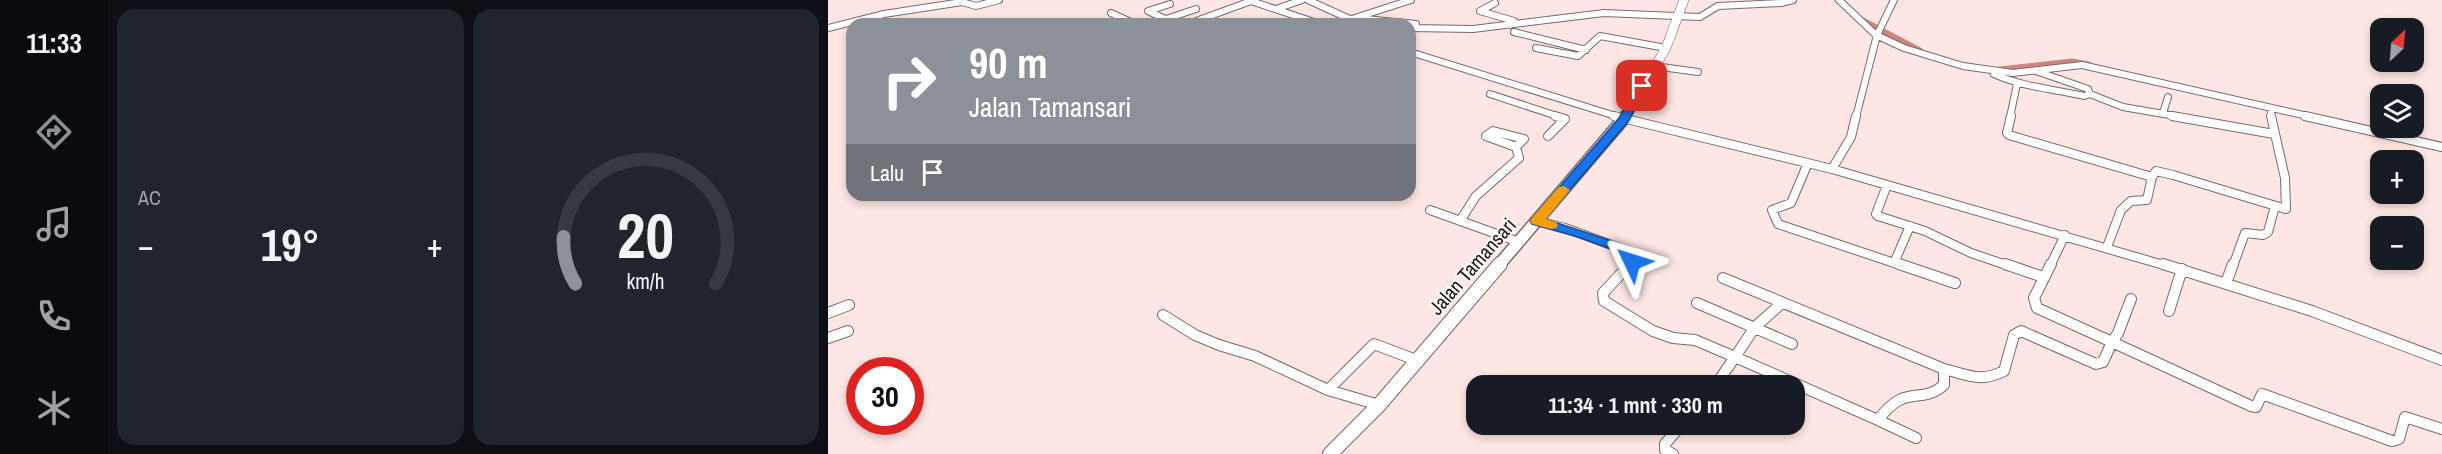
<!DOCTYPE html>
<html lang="id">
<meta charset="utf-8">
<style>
body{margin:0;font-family:"Archivo Narrow",sans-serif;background:#20242c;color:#f1f3f6;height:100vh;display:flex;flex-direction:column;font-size:22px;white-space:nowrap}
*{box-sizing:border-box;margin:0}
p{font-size:20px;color:#9ea1a6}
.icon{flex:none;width:33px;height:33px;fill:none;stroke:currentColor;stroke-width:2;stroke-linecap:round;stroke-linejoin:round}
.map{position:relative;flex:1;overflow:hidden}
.side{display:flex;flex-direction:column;gap:9px;padding:9px;background:#0d0f14;width:720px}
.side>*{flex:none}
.guide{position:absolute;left:18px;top:18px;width:570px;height:183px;border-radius:18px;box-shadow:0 3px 9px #0003;background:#8c9099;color:#fff;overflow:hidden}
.needle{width:39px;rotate:26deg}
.tools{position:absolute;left:1542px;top:18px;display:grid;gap:12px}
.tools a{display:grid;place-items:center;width:54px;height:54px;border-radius:12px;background:#171b24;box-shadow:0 3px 9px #0003;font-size:30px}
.speed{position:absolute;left:18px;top:357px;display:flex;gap:12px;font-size:30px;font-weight:700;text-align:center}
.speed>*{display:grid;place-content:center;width:78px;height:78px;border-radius:50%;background:#171b24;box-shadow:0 3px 9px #0003;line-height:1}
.speed .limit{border:9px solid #d22;background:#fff;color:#111}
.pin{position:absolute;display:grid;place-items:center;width:51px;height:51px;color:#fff;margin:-26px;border-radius:12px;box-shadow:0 3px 9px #0006}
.me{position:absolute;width:66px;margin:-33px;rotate:311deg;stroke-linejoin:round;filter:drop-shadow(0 0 4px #0008)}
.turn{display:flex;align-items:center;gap:21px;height:126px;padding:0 24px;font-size:27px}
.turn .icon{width:78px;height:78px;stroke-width:2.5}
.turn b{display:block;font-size:42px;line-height:51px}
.then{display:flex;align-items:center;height:57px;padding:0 24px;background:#0003;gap:12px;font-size:22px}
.big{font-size:45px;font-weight:700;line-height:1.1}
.side .card{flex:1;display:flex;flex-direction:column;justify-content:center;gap:9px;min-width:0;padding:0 21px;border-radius:18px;background:#20242c}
.side .dial{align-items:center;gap:0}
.dial svg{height:156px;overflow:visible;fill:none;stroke:#363941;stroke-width:7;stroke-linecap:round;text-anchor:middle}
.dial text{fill:#f1f3f6;stroke:none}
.heat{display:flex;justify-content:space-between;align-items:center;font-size:33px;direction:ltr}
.side .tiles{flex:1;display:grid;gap:9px;grid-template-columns:repeat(2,1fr)}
.trip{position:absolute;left:638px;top:375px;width:339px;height:60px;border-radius:18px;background:#171b24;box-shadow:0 3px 9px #0003;font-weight:700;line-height:60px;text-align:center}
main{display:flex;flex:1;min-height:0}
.tab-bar{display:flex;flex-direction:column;width:108px;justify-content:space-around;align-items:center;background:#090b0e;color:#9ea1a6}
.tab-bar .icon{width:42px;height:42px}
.tab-bar .on{color:#8c9099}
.tab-bar b{font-size:27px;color:#f1f3f6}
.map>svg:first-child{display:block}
</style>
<main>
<nav class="tab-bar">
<b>11:33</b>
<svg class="icon on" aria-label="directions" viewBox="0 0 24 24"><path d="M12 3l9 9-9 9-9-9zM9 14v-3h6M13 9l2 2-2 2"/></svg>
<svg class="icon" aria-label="music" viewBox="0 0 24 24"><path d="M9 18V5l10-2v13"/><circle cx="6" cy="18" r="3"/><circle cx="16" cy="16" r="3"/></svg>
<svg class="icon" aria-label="phone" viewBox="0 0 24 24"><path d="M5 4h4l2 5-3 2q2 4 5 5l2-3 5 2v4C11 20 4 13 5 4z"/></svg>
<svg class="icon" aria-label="climate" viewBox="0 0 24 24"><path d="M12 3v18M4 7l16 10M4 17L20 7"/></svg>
</nav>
<section class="side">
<div class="tiles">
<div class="card"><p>AC</p>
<div class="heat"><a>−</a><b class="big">19°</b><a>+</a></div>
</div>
<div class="card dial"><svg viewBox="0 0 100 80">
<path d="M14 69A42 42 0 1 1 86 69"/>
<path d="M14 69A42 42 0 0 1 8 45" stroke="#8c9099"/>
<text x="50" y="56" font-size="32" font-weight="700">20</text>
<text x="50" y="72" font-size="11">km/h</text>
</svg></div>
</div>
</section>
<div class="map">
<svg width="1614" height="454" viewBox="0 0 1614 454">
<rect width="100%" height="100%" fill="#fde6e3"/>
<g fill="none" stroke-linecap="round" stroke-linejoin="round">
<!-- canal -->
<path stroke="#ce857e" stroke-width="7" d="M1033 20 1092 51
M1172 70 1244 62 1260 65"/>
<!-- street-far2 casing -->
<g stroke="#7d6967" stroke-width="8">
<path id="street-far2" d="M420 0 492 24
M480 0 524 20
M1011 0 1048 35 1076 48 1135 66 1185 73 1254 65 1484 117
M667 3 652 11 686 21 683 25
M342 4 320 11 348 24
M448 9 474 0
M283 13 307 24
M527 18 588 24
M323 24 368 9
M360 24 423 1
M508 24 583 0
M0 28 56 14 134 2 148 6 171 0
M582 28 645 29 776 13 872 17 890 6 953 3 965 0
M686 32 758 50
M708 48 750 56 772 36 838 48
M582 52 791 117
M826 66 870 72
M1166 74C1195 87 1225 89 1256 96L1262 94 1260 89 1208 71
M662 94 732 117
M1262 94 1295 107 1353 117
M1442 108 1444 117
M1335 113 1340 97
M1028 117 1049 35 1066 0
M1182 117 1189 84"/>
</g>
<!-- street-far1 casing -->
<g stroke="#7d6967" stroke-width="10">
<path id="street-far1" d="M786 116 1004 169 1339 266
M1183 116 1179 133 1181 135 1324 177 1328 171 1345 175 1458 209 1457 178 1443 116
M1344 116 1446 134
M1477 116 1614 147
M665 131 696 139 688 147 658 136Z
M720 136 737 119 727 116
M980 163 963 203 944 210 950 224 1075 266
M1004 169 1023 137 1028 116
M1059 185 1048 214 1050 216 1097 231 1143 253 1181 266
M602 210 691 242
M632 221 648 196 691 158 688 147
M709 221 737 228 800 251 804 262 801 266
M1279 247 1293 210 1303 201 1319 200 1324 177
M1066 263 1082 226
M1222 266 1237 235
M1405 266 1417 233 1435 235 1440 232 1447 206"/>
</g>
<!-- street casing -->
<g stroke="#7d6967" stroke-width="12">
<path id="street" d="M802 264 775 293 776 301 825 331 845 338 867 340 907 357 927 327 954 303
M1071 264 1127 283
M1177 264 1215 277
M1223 264 1206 298 1209 308 1284 342 1290 333 1303 299
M1335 264 1484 311 1614 360
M895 278 1116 369C1141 375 1152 383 1176 371L1186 335 1193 331 1268 364 1275 362 1284 342 1423 406 1428 407 1434 394 1564 441 1571 439 1577 417 1614 429
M1398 283 1405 264
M869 303 964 344
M1341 311 1354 269
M0 313 21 305
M335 315 367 335 391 345 427 356 500 390 551 405
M0 338 20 331
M887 386 907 357 1050 420C1078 382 1092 406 1116 385V369
M500 390 546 344 588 360
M1050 420 1088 438
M845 454 837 450V444L854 424"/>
</g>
<!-- secondary-far2 casing -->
<g stroke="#7d6967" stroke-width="10">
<path id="secondary-far2" d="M797 117 838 48 856 0"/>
</g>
<!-- secondary-far1 casing -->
<g stroke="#7d6967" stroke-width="14">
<path id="secondary-far1" d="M670 266 798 116"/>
</g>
<!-- secondary casing -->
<g stroke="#7d6967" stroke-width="16">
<path id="secondary" d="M502 454 551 405 672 264"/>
</g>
<!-- street-far2 -->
<use href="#street-far2" stroke="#fff" stroke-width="6"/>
<!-- street-far1 -->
<use href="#street-far1" stroke="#fff" stroke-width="8"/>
<!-- street -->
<use href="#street" stroke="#fff" stroke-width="10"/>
<!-- secondary-far2 -->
<use href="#secondary-far2" stroke="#fff" stroke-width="9"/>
<!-- secondary-far1 -->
<use href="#secondary-far1" stroke="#fff" stroke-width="11"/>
<!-- secondary -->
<use href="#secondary" stroke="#fff" stroke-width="14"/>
</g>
<!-- route -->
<path fill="#1a73e8" stroke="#114b97" stroke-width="1.5" d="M814 83 820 86 800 122 717 219 805 248 811 262 804 266 799 265 794 253 750 237 704 224 702 221 791 118 809 86Z"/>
<!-- slow -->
<path fill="#f59e0b" d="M736 186 742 190 718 219 728 222 730 225 728 228 723 229 704 224 702 221 704 218 731 187Z"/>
<g text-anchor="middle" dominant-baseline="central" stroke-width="4.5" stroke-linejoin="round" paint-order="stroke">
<!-- street labels -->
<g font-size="20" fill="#1f1716" stroke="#fcf8f7">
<text transform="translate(644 266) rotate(-49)">Jalan Tamansari</text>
</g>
</g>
</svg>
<div class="tools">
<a><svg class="needle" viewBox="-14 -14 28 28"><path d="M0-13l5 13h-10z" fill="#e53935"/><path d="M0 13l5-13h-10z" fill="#9ea1a6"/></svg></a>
<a><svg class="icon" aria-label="layers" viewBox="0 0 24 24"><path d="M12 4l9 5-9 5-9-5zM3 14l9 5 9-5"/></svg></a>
<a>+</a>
<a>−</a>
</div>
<div class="speed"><div class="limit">30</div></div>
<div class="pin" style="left:814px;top:86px;background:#d93025"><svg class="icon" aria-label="arrive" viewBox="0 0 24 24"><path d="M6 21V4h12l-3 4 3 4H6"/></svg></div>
<svg class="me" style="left:804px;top:262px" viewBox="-20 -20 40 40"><path d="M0-17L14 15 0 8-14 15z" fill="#1a73e8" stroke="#fff" stroke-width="4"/></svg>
<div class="trip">11:34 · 1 mnt · 330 m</div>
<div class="guide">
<div class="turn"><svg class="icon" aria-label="right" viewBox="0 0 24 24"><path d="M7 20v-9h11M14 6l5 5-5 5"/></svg><div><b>90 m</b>Jalan Tamansari</div></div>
<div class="then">Lalu<svg class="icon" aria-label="arrive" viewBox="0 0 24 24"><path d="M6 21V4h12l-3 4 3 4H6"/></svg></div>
</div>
</div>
</main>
